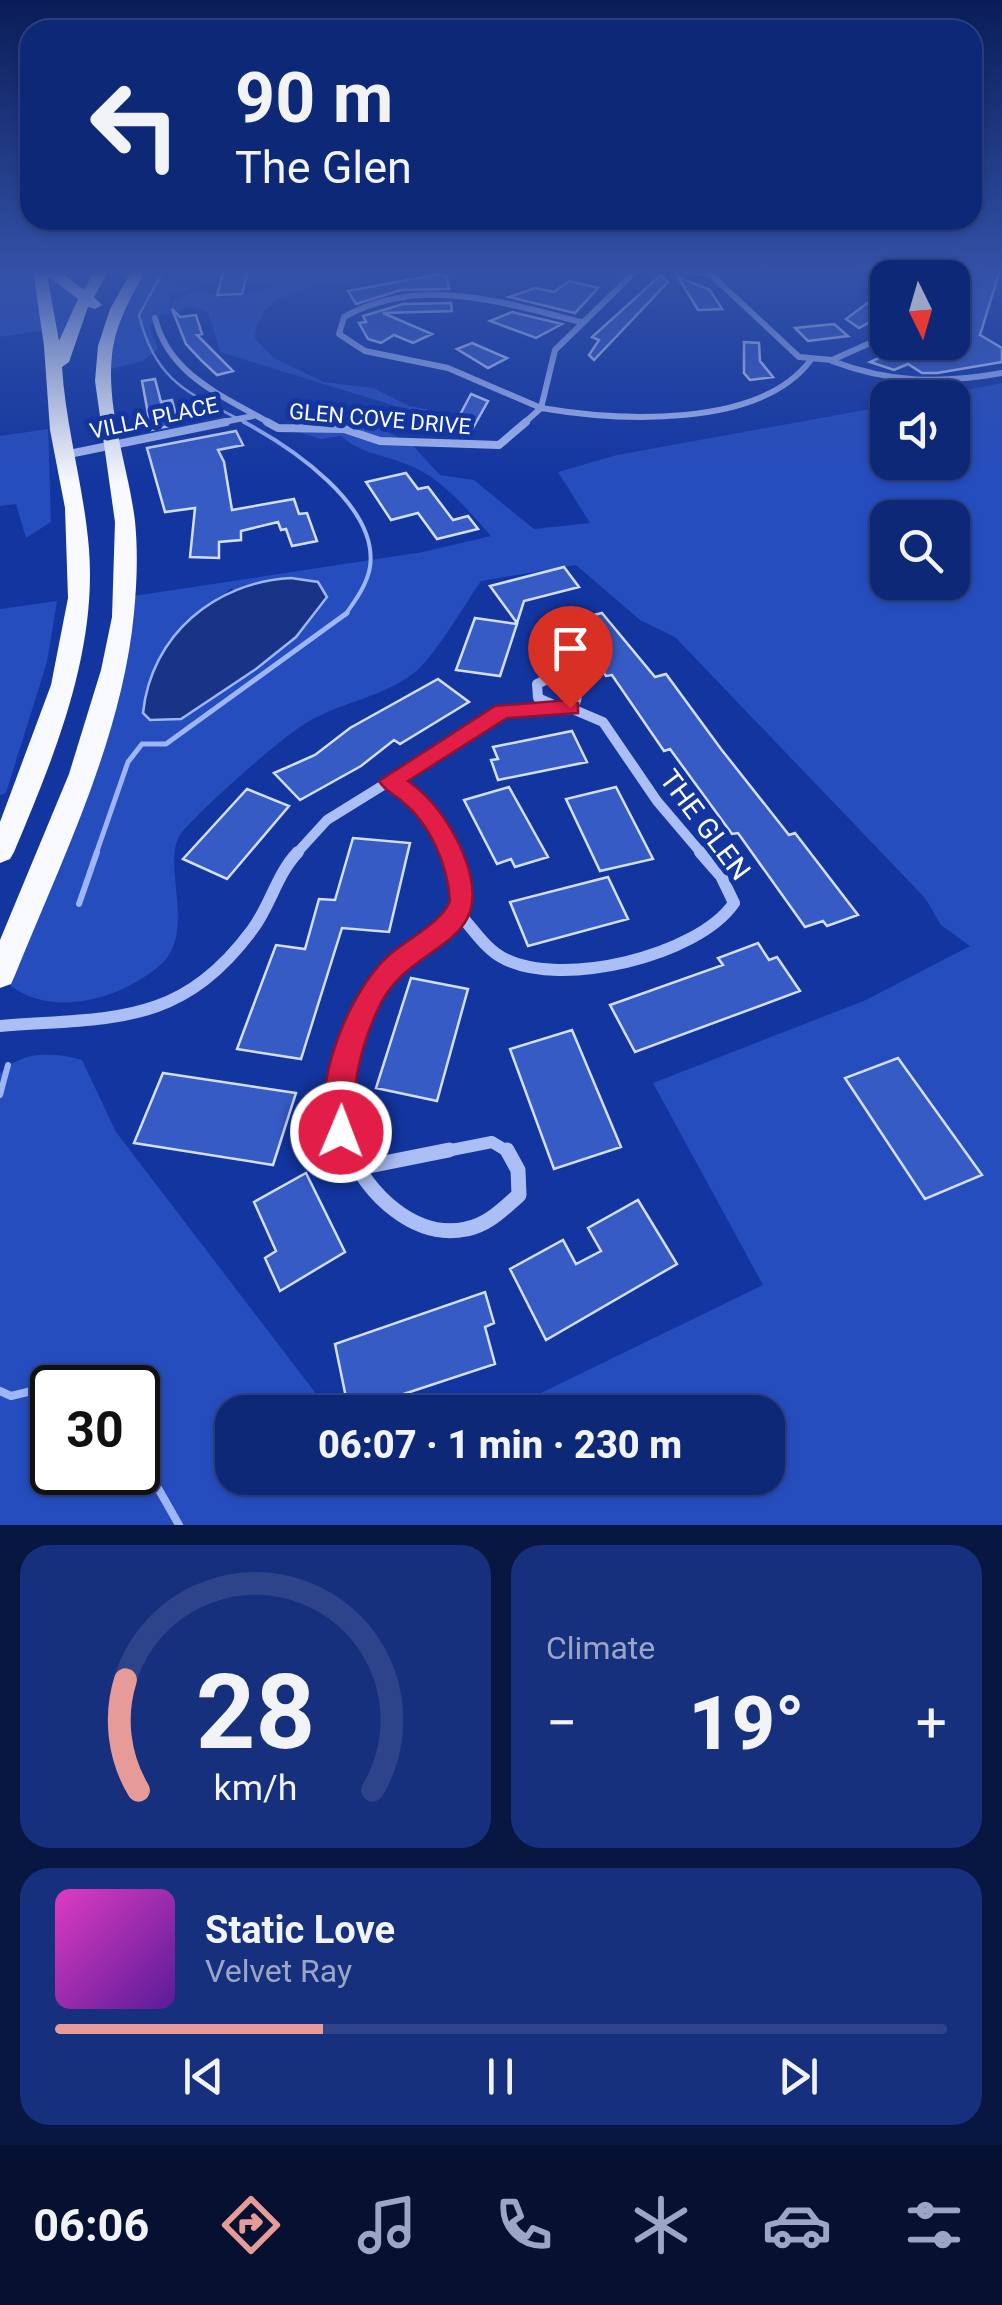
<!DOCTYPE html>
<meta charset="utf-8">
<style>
body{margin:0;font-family:Roboto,sans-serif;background:#17307d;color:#f1f3f6;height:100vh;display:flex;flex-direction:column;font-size:38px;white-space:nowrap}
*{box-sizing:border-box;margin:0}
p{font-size:32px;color:#9ba6c6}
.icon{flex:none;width:55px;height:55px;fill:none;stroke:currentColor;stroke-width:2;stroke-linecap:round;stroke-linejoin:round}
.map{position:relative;height:1525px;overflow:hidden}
.sheet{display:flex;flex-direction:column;gap:20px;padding:20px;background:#081642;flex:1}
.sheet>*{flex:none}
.hud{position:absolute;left:20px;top:20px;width:962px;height:210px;border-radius:30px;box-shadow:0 2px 8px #0004,0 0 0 2px #2e448a;background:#0e2878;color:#f1f3f6;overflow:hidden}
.needle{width:65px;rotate:175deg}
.controls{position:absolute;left:870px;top:260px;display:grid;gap:20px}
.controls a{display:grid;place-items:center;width:100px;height:100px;border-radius:20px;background:#0e2878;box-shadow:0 2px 8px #0004,0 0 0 2px #2e448a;font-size:50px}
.speed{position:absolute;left:30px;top:1365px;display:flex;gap:20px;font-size:50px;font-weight:700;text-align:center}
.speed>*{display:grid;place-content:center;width:130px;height:130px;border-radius:50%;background:#0e2878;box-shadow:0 2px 8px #0004,0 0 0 2px #2e448a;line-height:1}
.speed .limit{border:5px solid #111;border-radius:15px;background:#fff;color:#111}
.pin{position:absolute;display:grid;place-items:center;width:85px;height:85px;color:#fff;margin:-102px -42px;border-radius:50% 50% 50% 0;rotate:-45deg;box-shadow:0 0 10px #0007}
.pin .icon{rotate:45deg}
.me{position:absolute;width:110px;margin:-55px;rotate:1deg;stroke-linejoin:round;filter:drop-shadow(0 0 8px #0008)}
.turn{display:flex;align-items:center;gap:35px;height:210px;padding:0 50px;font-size:45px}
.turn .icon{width:130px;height:130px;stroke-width:2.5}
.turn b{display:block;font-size:70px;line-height:85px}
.big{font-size:75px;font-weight:800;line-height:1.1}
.sheet .tile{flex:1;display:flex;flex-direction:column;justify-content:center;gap:15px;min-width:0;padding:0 35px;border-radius:30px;background:#17307d}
.sheet .dial{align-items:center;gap:0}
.dial svg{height:260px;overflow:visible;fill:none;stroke:#2e448a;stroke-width:7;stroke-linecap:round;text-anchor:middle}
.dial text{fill:#f1f3f6;stroke:none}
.song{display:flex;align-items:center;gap:30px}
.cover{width:120px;height:120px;border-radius:15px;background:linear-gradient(135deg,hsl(310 70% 55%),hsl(270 70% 35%))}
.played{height:10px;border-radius:5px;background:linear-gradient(90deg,#e69b98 30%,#2e448a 30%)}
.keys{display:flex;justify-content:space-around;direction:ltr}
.heat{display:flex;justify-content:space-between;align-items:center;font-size:55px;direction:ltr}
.sheet .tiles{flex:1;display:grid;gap:20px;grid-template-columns:1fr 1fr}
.tile:last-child{grid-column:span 2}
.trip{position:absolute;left:215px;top:1395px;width:570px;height:100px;border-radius:30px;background:#0e2878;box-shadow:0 2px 8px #0004,0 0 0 2px #2e448a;font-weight:800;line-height:100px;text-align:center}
.tab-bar{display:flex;height:160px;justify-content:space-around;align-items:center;background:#061030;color:#9ba6c6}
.tab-bar .icon{width:70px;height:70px}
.tab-bar .selected{color:#e69b98}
.tab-bar b{font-size:45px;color:#f1f3f6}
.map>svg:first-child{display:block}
</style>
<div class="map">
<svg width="1002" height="1525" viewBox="0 0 1002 1525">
<rect width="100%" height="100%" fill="#1235a0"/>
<!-- green -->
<path fill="#254dbe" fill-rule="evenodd" d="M0 270H100L83 297 57 360 51 329 0 337Z
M138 270H212L209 276 215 282 212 284 175 273V290L187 283 192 288 171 295 169 302 199 289 225 299 280 285 241 281 244 275C288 279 321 264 364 275L359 280C318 287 258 286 255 339L274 358 324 382 373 388 409 406 442 412 405 409 220 352 208 312 191 307 155 317 150 327 158 349 143 361 98 372Z
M1002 383V1525H0V1073C23 1050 54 1052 82 1060L116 1132 330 1412H232V1478H768V1412H502L763 1285 653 1083 866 1000 970 946 941 925 925 898 675 637 640 620 576 565 481 581C465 604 433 659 414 673 382 698 336 703 303 725 274 744 206 805 183 831 157 861 201 932 158 967 119 999 54 1018 11 986L5 962 99 727 127 597 423 552 491 536C468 510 440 476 406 464 381 454 362 454 341 436L321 439 297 432 296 426 322 418 379 427 413 446 440 475 474 480 534 529 590 523 558 472 617 455 887 406 888 462H952V398L931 397ZM888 518H952V582H888ZM232 588 256 669 181 719 183 625ZM52 1388H138V1472H52Z
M48 429 51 522 26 538 16 504 0 506V436Z
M57 601 47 662 6 793 0 795V609Z"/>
<!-- water -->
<path fill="#193386" stroke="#9db6f7" stroke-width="2.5" d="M291 578 318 582 327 597 296 637 256 669 181 719 150 720 143 713C151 635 215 582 291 578Z"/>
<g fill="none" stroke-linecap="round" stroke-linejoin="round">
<!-- stream-far4 -->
<path stroke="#9db6f7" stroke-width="2.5" d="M164 270 139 315C156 384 190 393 248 424"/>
<!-- stream-far3 -->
<path stroke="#9db6f7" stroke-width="4" d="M244 422C289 446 379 505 370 567 367 585 355 601 345 615"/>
<!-- stream-far2 -->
<path stroke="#9db6f7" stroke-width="5" d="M96 854 128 762 142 744H166L347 613"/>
<!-- stream-far1 -->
<path stroke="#9db6f7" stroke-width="6" d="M79 904 97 852
M0 1095 8 1065"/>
<!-- stream -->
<path stroke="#9db6f7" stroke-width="8" d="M0 1391 11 1396 81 1379 96 1388
M138 1453 179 1525"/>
</g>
<!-- building -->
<path fill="#375bc5" stroke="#d4dffe" stroke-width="2.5" d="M224 270H248L242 294 217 295Z
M973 270H1000L980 335 1002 348V362L937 373H922L908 364 894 370 870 362 914 342 952 351V311Z
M440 274 447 277 449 289 401 290 356 304 348 291Z
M661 275 668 282 594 360 589 355 599 340 592 337Z
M678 277 710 290 722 309 698 310Z
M569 281 598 288 575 313 509 297 535 288 554 292Z
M873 299 888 302V312L859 328 846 319Z
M451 303 452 311 383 313 432 334 413 343 394 335 381 343 368 339 359 323 366 322 363 316 403 304Z
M172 309 180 317 196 315 202 334 197 335 233 371 217 375 202 361 186 344Z
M512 312 520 314 562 324 536 338 490 321Z
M834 324 848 336 808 341 795 328Z
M744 342 759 343 760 361 773 377 750 380 744 373Z
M472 343 507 358 488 368 457 349Z
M155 379 161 402 172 400 178 424 151 430 142 381Z
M471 394 488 401 470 433 452 430Z
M236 431 243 445 218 450 224 462 232 510 294 499 299 514 307 513 317 541 292 546 286 529 281 530 278 522 241 531V540L219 542V558L190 557 195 508 165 512 147 448Z
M406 473 418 489 428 487 453 520 468 516 478 529 437 539 418 513 391 520 366 482Z
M564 567 579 587 524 601 517 623 490 586Z
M602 613 655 677 666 674 721 749 789 835 795 833 858 915 827 926 823 921 805 927 738 833 732 834 670 749 664 751 612 675 606 676 566 622Z
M475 618 517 624 500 676 456 670Z
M438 679 469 702 400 744 394 740 361 766 300 800 274 773 315 755 350 728Z
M572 731 587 762 498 780 491 760 498 759 493 747Z
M509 787 548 857 515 867 511 859 497 864 464 800Z
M616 787 653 859 600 871 566 799Z
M247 789 289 806 227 879 183 859Z
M353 838 410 843 389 932 342 928 301 1059 237 1049 276 945 305 949 319 899 335 900Z
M608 877 628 919 528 946 510 902Z
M758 943 769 960 777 957 800 991 635 1052 610 1005 723 965 718 958Z
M411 978 468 989 437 1101 376 1088Z
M572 1030 621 1147 554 1169 510 1049Z
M898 1058 982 1175 925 1199 845 1078Z
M163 1073 296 1093 273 1165 134 1143Z
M306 1173 345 1252 280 1291 265 1258 276 1251 254 1202Z
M638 1200 677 1264 546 1340 510 1269 563 1240 576 1264 601 1251 588 1228Z
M485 1292 494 1323 485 1327 495 1364 349 1412 335 1344Z"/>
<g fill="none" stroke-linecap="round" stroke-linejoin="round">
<!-- street-far4 -->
<path stroke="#abbef5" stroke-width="6" d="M680 270 708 274
M706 270 799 357 832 360 888 335
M950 278 956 270
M155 318C169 376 224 396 271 424
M581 322C502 302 420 275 344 317L339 334 365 351 448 368 541 408 555 350 637 270
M832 361C890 383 941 384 1002 373
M214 424 253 416
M523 424 541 408C618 421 758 429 810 361"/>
<!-- street-far3 -->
<path stroke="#abbef5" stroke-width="8" d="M267 422 278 428 344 429 380 441 499 445 526 422
M64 455 226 422"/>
<!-- street-far2 -->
<path stroke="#abbef5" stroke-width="10" d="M554 676 579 686 576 701 556 706 538 698 537 684Z
M390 781 433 822 453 854
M296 854 327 820 503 711 570 708 603 722 657 801 702 854"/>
<!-- street-far1 -->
<path stroke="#abbef5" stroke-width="12" d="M452 852 460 876 459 914
M459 914C473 928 485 949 503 958 560 989 698 956 734 903L721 876 700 852
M0 1026C110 1017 179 1028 252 930 271 905 276 875 298 852
M350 1153C308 1051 384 971 459 914
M436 1153 492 1142 510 1153"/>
<!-- street -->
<path stroke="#abbef5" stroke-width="15" d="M349 1150C367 1194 415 1240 466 1229 488 1225 503 1209 519 1195L518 1170 507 1150
M359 1168 449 1150"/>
<!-- primary -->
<path fill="#f8faff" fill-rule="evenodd" d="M33 270H58L84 290 95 270H109L94 297 102 305 95 309 88 307 69 362 62 367C66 429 84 487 89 549 97 654 54 757 14 852L10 859 0 863V822L51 685 68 598 65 508 50 430 44 346ZM47 275 78 299 59 341Z
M132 270H146C132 295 118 319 113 347 104 406 128 463 135 521 138 551 137 582 134 613 122 739 62 859 15 975L11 984 0 988V940L69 774 101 670 112 617 115 522 95 381 98 346 110 309Z"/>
</g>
<!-- sky -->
<linearGradient id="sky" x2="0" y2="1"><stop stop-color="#0a1d58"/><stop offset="0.56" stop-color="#3351a7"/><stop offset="1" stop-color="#3351a7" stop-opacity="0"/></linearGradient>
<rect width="1002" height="483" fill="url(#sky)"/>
<!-- route -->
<path fill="#e11d48" stroke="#92132f" stroke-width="2.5" d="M570 700 578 703V713L507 718 408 781C432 798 451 825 463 853 503 951 409 938 378 1009 369 1028 361 1053 357 1074 353 1097 361 1120 351 1142L341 1146 330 1142C308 1091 349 992 387 957 405 940 441 924 450 901 448 866 431 825 403 802 394 794 385 791 379 781L495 706Z"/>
<g text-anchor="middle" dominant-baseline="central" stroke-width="10" stroke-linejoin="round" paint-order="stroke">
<!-- far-street labels -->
<g font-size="22" fill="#fff" stroke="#1235a0">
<text transform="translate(154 418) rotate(-12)">VILLA PLACE</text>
<text transform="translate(380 419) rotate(5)">GLEN COVE DRIVE</text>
</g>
<!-- street labels -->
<g font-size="28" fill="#fff" stroke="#1235a0">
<text transform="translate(705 825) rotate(53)">THE GLEN</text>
</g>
</g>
</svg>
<div class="controls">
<a><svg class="needle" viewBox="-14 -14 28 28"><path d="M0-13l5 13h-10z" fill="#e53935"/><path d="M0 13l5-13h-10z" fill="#9ba6c6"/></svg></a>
<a><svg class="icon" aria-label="sound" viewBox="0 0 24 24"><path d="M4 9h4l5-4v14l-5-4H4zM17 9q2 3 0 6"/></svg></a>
<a><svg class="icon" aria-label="search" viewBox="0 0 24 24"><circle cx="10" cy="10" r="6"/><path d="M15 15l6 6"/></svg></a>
</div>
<div class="speed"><div class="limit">30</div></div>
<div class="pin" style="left:570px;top:708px;background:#d93025"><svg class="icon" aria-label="arrive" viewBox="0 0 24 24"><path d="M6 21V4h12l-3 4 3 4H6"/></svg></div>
<svg class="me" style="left:341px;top:1132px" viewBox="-20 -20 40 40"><circle r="17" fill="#e11d48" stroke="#fff" stroke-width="3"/><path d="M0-11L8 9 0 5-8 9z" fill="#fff"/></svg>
<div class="trip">06:07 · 1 min · 230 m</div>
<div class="hud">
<div class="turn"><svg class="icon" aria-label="left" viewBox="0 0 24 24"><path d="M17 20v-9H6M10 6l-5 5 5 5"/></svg><div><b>90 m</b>The Glen</div></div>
</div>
</div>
<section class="sheet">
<div class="tiles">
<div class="tile dial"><svg viewBox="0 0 100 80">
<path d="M14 69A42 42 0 1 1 86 69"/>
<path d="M14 69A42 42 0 0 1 10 35" stroke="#e69b98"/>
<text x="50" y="56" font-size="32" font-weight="700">28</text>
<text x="50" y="72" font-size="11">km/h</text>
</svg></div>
<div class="tile"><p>Climate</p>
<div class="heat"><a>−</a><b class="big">19°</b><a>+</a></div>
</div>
<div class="tile">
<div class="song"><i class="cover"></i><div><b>Static Love</b><p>Velvet Ray</p></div></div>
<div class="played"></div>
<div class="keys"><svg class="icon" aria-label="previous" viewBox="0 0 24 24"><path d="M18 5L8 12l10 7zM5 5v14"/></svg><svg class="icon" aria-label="pause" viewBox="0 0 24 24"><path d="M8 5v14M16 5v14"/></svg><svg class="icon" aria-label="next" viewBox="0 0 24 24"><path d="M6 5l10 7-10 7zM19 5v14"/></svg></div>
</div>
</div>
</section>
<nav class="tab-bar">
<b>06:06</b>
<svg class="icon selected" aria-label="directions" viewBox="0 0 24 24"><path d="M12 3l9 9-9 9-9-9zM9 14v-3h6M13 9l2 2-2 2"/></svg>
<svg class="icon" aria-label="music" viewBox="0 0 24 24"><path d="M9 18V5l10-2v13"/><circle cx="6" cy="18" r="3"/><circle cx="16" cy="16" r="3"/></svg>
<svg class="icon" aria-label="phone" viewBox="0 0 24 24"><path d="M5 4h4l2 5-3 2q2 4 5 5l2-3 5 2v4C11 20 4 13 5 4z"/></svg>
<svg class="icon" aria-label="climate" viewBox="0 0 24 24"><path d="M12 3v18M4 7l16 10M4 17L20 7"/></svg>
<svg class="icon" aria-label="car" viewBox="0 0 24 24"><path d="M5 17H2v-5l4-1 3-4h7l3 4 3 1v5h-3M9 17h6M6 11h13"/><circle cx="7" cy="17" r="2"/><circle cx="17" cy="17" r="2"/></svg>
<svg class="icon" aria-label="filters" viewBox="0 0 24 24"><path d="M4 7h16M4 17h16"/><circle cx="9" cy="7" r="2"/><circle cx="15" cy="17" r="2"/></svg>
</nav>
